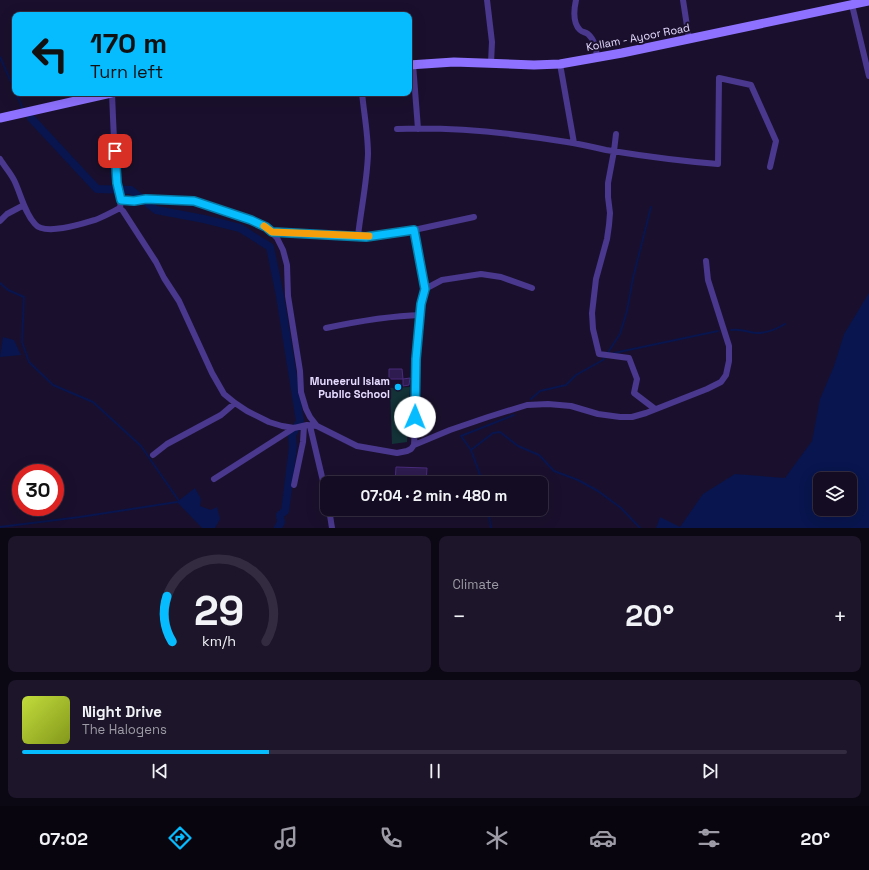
<!DOCTYPE html>
<meta charset="utf-8">
<style>
body{margin:0;font-family:"Space Grotesk",sans-serif;background:#1d152a;color:#f1f3f6;height:100vh;display:flex;flex-direction:column;font-size:15px;white-space:nowrap}
*{box-sizing:border-box;margin:0}
p{font-size:13px;color:#9d9ba5}
.icon{flex:none;width:22px;height:22px;fill:none;stroke:currentColor;stroke-width:2;stroke-linecap:round;stroke-linejoin:round}
.map{position:relative;height:528px;overflow:hidden}
.drawer{display:flex;flex-direction:column;gap:8px;padding:8px;background:#0b0713;flex:1}
.drawer>*{flex:none}
.hud{position:absolute;left:12px;top:12px;width:400px;height:84px;border-radius:8px;box-shadow:0 4px 16px #0002,0 0 0 1px #332c40;background:#07bbff;color:#111;overflow:hidden}
.buttons{position:absolute;left:813px;top:472px;display:grid;gap:8px}
.buttons a{display:grid;place-items:center;width:44px;height:44px;border-radius:8px;background:#140c22;box-shadow:0 4px 16px #0002,0 0 0 1px #332c40;font-size:20px}
.speed{position:absolute;left:12px;top:464px;display:flex;gap:8px;font-size:20px;font-weight:700;text-align:center}
.speed>*{display:grid;place-content:center;width:52px;height:52px;border-radius:50%;background:#140c22;box-shadow:0 4px 16px #0002,0 0 0 1px #332c40;line-height:1}
.speed .limit{border:6px solid #d22;background:#fff;color:#111}
.pin{position:absolute;display:grid;place-items:center;width:34px;height:34px;color:#fff;margin:-17px;border-radius:8px;box-shadow:0 2px 6px #0006}
.me{position:absolute;width:44px;margin:-22px;rotate:1deg;stroke-linejoin:round;filter:drop-shadow(0 0 3px #0008)}
.turn{display:flex;align-items:center;gap:14px;height:84px;padding:0 12px;font-size:18px}
.turn .icon{width:52px;height:52px;stroke-width:2.5}
.turn b{display:block;font-size:28px;line-height:34px}
.big{font-size:30px;font-weight:600;line-height:1.1}
.drawer .widget{flex:1;display:flex;flex-direction:column;justify-content:center;gap:6px;min-width:0;padding:0 14px;border-radius:8px;background:#1d152a}
.drawer .dial{align-items:center;gap:0}
.dial svg{height:104px;overflow:visible;fill:none;stroke:#332c40;stroke-width:7;stroke-linecap:round;text-anchor:middle}
.dial text{fill:#f1f3f6;stroke:none}
.song{display:flex;align-items:center;gap:12px}
.cover{width:48px;height:48px;border-radius:6px;background:linear-gradient(135deg,hsl(70 70% 55%),hsl(70 70% 35%))}
.played{height:4px;border-radius:2px;background:linear-gradient(90deg,#07bbff 30%,#332c40 30%)}
.keys{display:flex;justify-content:space-around;direction:ltr}
.heat{display:flex;justify-content:space-between;align-items:center;font-size:22px;direction:ltr}
.drawer .tiles{flex:1;display:grid;gap:8px;grid-template-columns:1fr 1fr}
.widget:last-child{grid-column:span 2}
.trip{position:absolute;left:320px;top:476px;width:228px;height:40px;border-radius:8px;background:#140c22;box-shadow:0 4px 16px #0002,0 0 0 1px #332c40;font-weight:600;line-height:40px;text-align:center}
.tab-bar{display:flex;height:64px;justify-content:space-around;align-items:center;background:#08050e;color:#9d9ba5}
.tab-bar .icon{width:28px;height:28px}
.tab-bar .on{color:#07bbff}
.tab-bar b{font-size:18px;color:#f1f3f6}
.map>svg:first-child{display:block}
</style>
<div class="map">
<svg width="869" height="528" viewBox="0 0 869 528">
<rect width="100%" height="100%" fill="#1a102d"/>
<!-- green -->
<path fill="#123237" d="M410 387 407 442 392 444 390 388Z"/>
<!-- water -->
<path fill="#08154e" fill-rule="evenodd" d="M869 293V528H656L660 517 680 527 703 494 735 474 785 478 812 441 820 399 834 366 844 334ZM820 479H850V509H820Z
M3 337 14 340 21 355 0 357Z
M195 488 201 499 200 506 211 510 217 507 220 519 215 528H202L177 502Z"/>
<g fill="none" stroke-linecap="round" stroke-linejoin="round">
<!-- stream -->
<path stroke="#08154e" stroke-width="2" d="M0 57 15 91
M16 93 23 109
M0 283 8 290 24 297 22 342 29 362 53 385 93 402 141 446 179 501
M731 330C740 329 742 330 750 332 762 335 775 330 785 324
M614 353 718 331
M531 399 540 391 566 385 576 375 603 360 620 334 627 311 633 278 651 207
M471 450 493 433 500 432 518 446 539 455 554 471 578 480 598 491 621 508 640 528
M483 483 471 450 461 436 514 415
M488 509 491 528
M0 527 80 517 177 502"/>
<!-- canal -->
<path stroke="#08154e" stroke-width="8" d="M31 118 97 189 131 190 156 210 204 219 240 228 270 247 280 296 300 421 292 435 293 447 286 504 285 511 280 515 281 522 278 528"/>
</g>
<!-- building -->
<path fill="#2e1b4f" stroke="#492b7c" d="M389 369H402L403 379H389Z
M410 378 409 385 403 386V379Z
M396 467 427 468 426 483H395Z"/>
<g fill="none" stroke-linecap="round" stroke-linejoin="round">
<!-- street -->
<path stroke="#4a388e" stroke-width="6" d="M487 0 492 42 491 63
M576 0C574 9 572 22 580 30 582 32 585 32 588 34 595 40 596 49 597 57
M683 0 689 39
M852 5 869 76
M413 64 418 129
M560 64 574 143
M397 129C453 127 512 133 567 142 580 144 593 147 606 150 643 156 680 161 718 164L719 78 751 85 776 141 770 167
M616 134 614 151 608 183V197L610 213 609 225 607 239 596 279 592 313 593 329 599 354 629 358 637 379 634 393 655 409
M0 159C4 166 10 172 14 180 21 194 24 212 35 224 44 236 82 224 95 220 103 217 112 212 120 208 122 195 117 183 116 171 114 145 113 119 112 93
M121 200 134 201 146 199 194 201 234 213 266 227 277 238 283 250 287 265 288 296 300 371 301 392 306 409 310 417 317 426 357 446 397 453 407 451 411 449 414 445 416 405V359L421 304 425 289 442 280 481 274 501 277 532 288
M120 208 123 211 156 262 164 278 179 301 212 373 224 394 235 403 247 411 269 422 282 426 294 428 307 425 317 426
M0 221 7 214 24 205
M414 230 425 289
M272 233 366 237 414 230 474 217
M358 236C361 209 367 182 368 154 368 134 364 113 362 93
M326 328C359 321 387 316 421 315
M310 426 327 498
M414 445 450 430 488 417 527 405 548 404 571 406 598 414 620 417H632L646 413 707 389 721 382 726 375 729 361V346L708 280 706 261
M153 455 167 444 221 415 235 403
M214 479 294 428
M294 485 303 442 304 426
M329 509 332 528"/>
<!-- secondary -->
<path stroke="#8e72ff" stroke-width="9" d="M409 65 454 62 534 65 560 64 622 53 869 1
M0 118 111 93"/>
</g>
<g fill="none" stroke-linecap="round" stroke-linejoin="round">
<!-- route casing -->
<g stroke="#057aa6" stroke-width="10">
<path id="route" d="M115 151 117 183 121 200 134 201 146 199 194 201 251 220 266 227 272 232 366 237 414 230 425 289 421 304 416 359 415 417"/>
</g>
<!-- route -->
<use href="#route" stroke="#07bbff" stroke-width="7"/>
<!-- slow -->
<path stroke="#f59e0b" stroke-width="7" d="M264 226 272 232 369 236"/>
</g>
<!-- markers -->
<circle fill="#07bbff" stroke="#1a102d" stroke-width="1.5" cx="398" cy="387" r="4"/>
<g text-anchor="middle" dominant-baseline="central" stroke-width="4" stroke-linejoin="round" paint-order="stroke">
<!-- street labels -->
<g font-size="11" fill="#e6dbff" stroke="#1a102d">
<text transform="translate(638 37) rotate(-11)">Kollam - Ayoor Road</text>
</g>
<!-- poi labels -->
<g font-size="11" font-weight="bold" fill="#e6dbff" stroke="#1a102d" text-anchor="end">
<text x="390" y="381">Muneerul Islam<tspan x="390" dy="13">Public School</tspan></text>
</g>
</g>
</svg>
<div class="buttons">
<a><svg class="icon" aria-label="layers" viewBox="0 0 24 24"><path d="M12 4l9 5-9 5-9-5zM3 14l9 5 9-5"/></svg></a>
</div>
<div class="speed"><div class="limit">30</div></div>
<div class="pin" style="left:115px;top:151px;background:#d93025"><svg class="icon" aria-label="arrive" viewBox="0 0 24 24"><path d="M6 21V4h12l-3 4 3 4H6"/></svg></div>
<svg class="me" style="left:415px;top:417px" viewBox="-20 -20 40 40"><circle r="19" fill="#fff"/><path d="M0-13L10 11 0 6-10 11z" fill="#07bbff"/></svg>
<div class="trip">07:04 · 2 min · 480 m</div>
<div class="hud">
<div class="turn"><svg class="icon" aria-label="left" viewBox="0 0 24 24"><path d="M17 20v-9H6M10 6l-5 5 5 5"/></svg><div><b>170 m</b>Turn left</div></div>
</div>
</div>
<section class="drawer">
<div class="tiles">
<div class="widget dial"><svg viewBox="0 0 100 80">
<path d="M14 69A42 42 0 1 1 86 69"/>
<path d="M14 69A42 42 0 0 1 10 34" stroke="#07bbff"/>
<text x="50" y="56" font-size="32" font-weight="700">29</text>
<text x="50" y="72" font-size="11">km/h</text>
</svg></div>
<div class="widget"><p>Climate</p>
<div class="heat"><a>−</a><b class="big">20°</b><a>+</a></div>
</div>
<div class="widget">
<div class="song"><i class="cover"></i><div><b>Night Drive</b><p>The Halogens</p></div></div>
<div class="played"></div>
<div class="keys"><svg class="icon" aria-label="previous" viewBox="0 0 24 24"><path d="M18 5L8 12l10 7zM5 5v14"/></svg><svg class="icon" aria-label="pause" viewBox="0 0 24 24"><path d="M8 5v14M16 5v14"/></svg><svg class="icon" aria-label="next" viewBox="0 0 24 24"><path d="M6 5l10 7-10 7zM19 5v14"/></svg></div>
</div>
</div>
</section>
<nav class="tab-bar">
<b>07:02</b>
<svg class="icon on" aria-label="directions" viewBox="0 0 24 24"><path d="M12 3l9 9-9 9-9-9zM9 14v-3h6M13 9l2 2-2 2"/></svg>
<svg class="icon" aria-label="music" viewBox="0 0 24 24"><path d="M9 18V5l10-2v13"/><circle cx="6" cy="18" r="3"/><circle cx="16" cy="16" r="3"/></svg>
<svg class="icon" aria-label="phone" viewBox="0 0 24 24"><path d="M5 4h4l2 5-3 2q2 4 5 5l2-3 5 2v4C11 20 4 13 5 4z"/></svg>
<svg class="icon" aria-label="climate" viewBox="0 0 24 24"><path d="M12 3v18M4 7l16 10M4 17L20 7"/></svg>
<svg class="icon" aria-label="car" viewBox="0 0 24 24"><path d="M5 17H2v-5l4-1 3-4h7l3 4 3 1v5h-3M9 17h6M6 11h13"/><circle cx="7" cy="17" r="2"/><circle cx="17" cy="17" r="2"/></svg>
<svg class="icon" aria-label="filters" viewBox="0 0 24 24"><path d="M4 7h16M4 17h16"/><circle cx="9" cy="7" r="2"/><circle cx="15" cy="17" r="2"/></svg>
<b>20°</b>
</nav>
